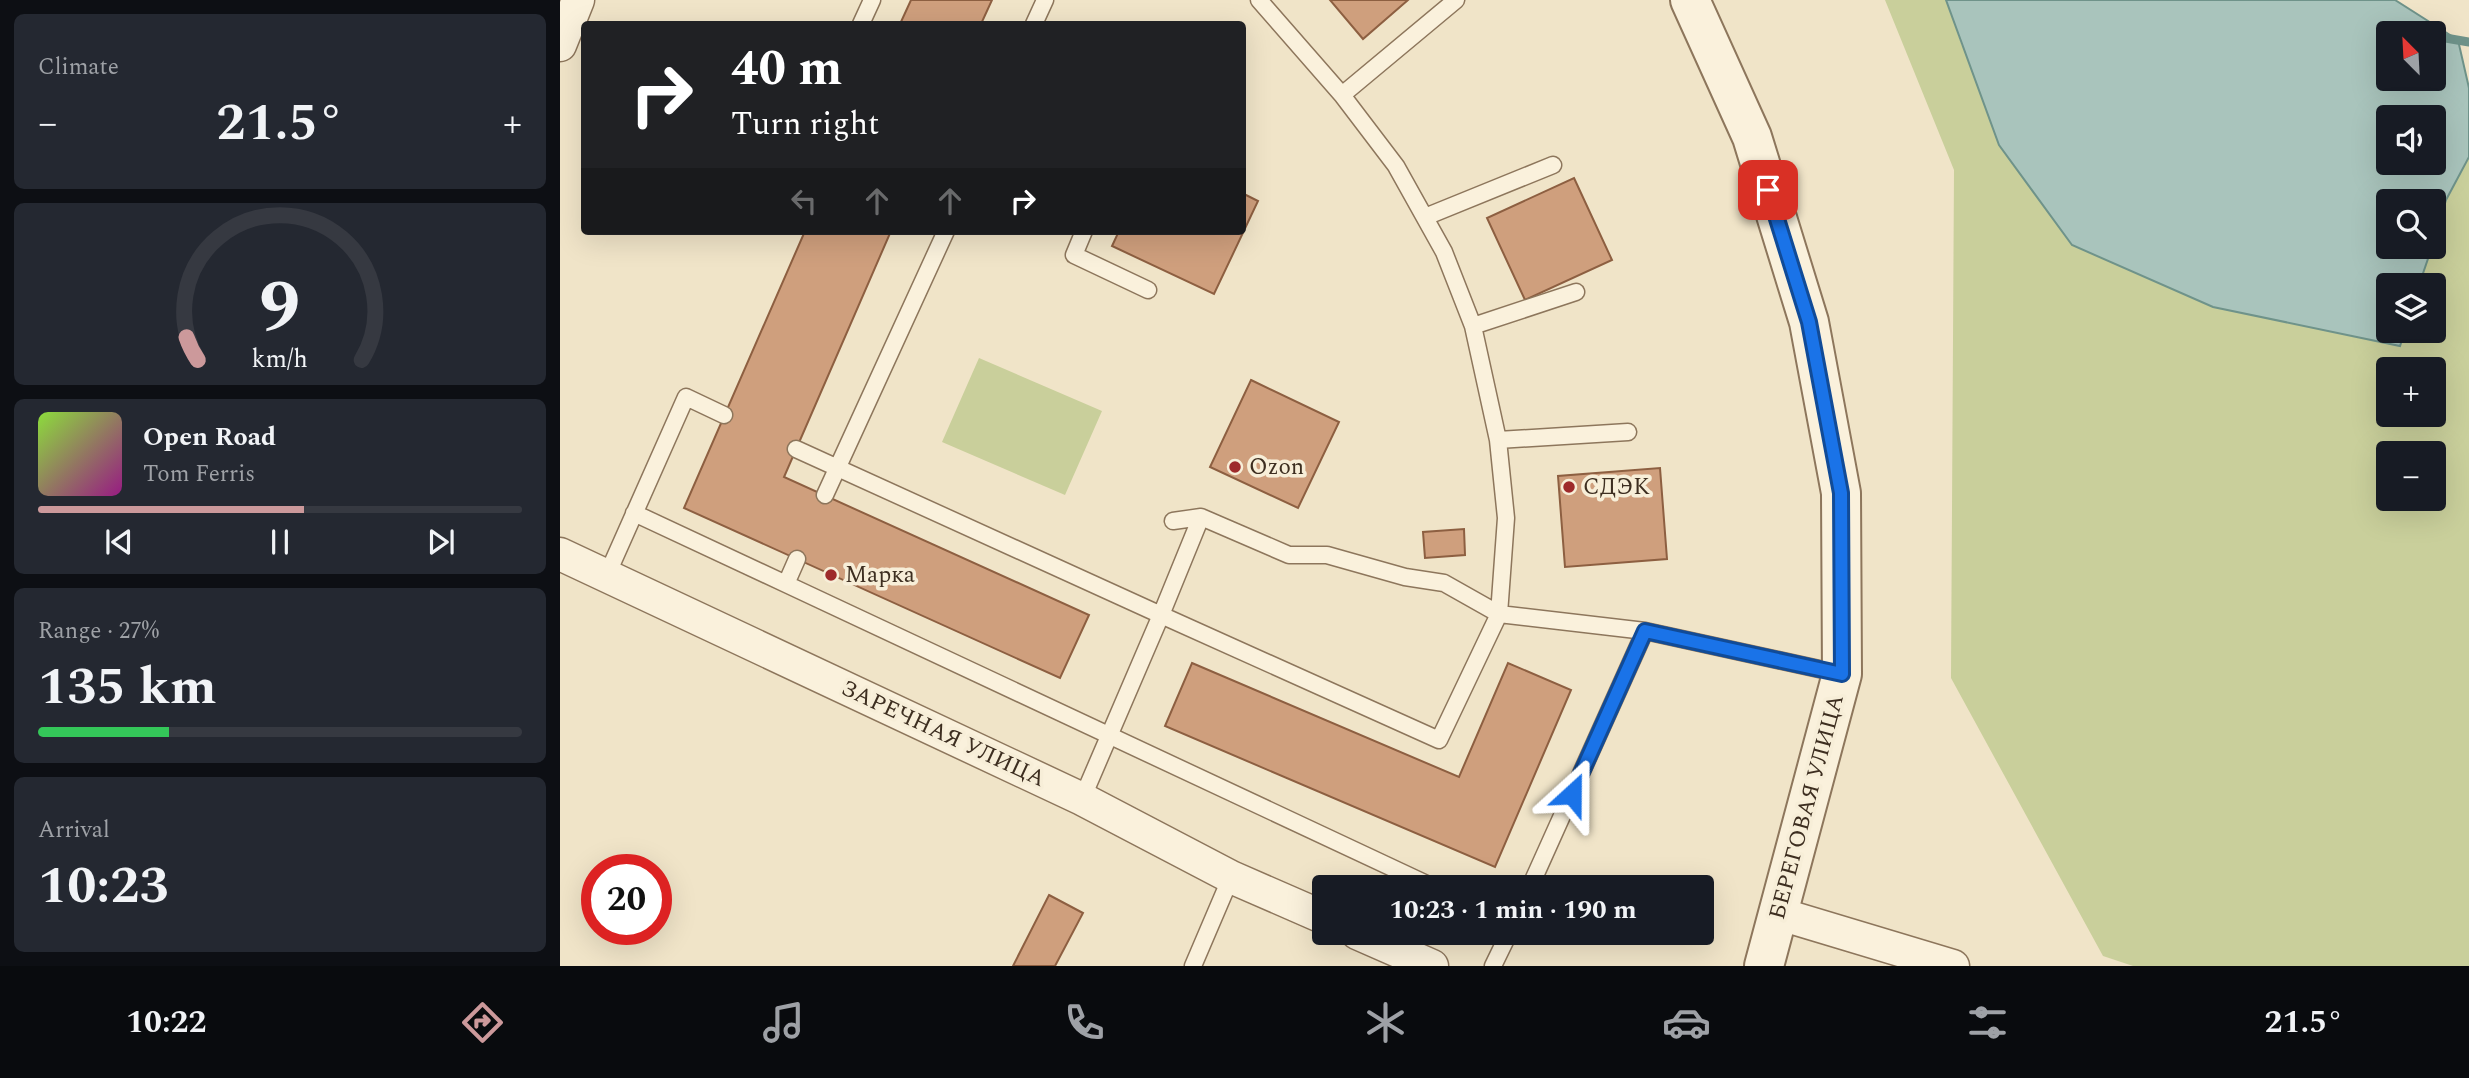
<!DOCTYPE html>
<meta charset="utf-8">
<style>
body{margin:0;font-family:Spectral,serif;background:#242831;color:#f1f3f6;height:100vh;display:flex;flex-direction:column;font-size:26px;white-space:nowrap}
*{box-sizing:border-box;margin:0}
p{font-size:23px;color:#9ea1a6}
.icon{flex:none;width:38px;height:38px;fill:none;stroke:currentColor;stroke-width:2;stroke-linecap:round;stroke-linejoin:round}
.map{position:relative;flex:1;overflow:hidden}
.sheet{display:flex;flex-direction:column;gap:14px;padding:14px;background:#0d0f14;width:560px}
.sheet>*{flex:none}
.hud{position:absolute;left:21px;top:21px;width:665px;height:214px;border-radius:7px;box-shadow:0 7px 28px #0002;background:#202124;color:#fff;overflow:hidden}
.needle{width:46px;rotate:336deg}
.tools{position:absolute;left:1816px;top:21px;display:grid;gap:14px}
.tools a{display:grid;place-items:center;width:70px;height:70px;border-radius:7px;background:#171b24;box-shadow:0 7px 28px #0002;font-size:35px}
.speed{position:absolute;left:21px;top:854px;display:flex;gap:14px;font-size:35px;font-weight:700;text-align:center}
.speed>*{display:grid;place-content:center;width:91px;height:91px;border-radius:50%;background:#171b24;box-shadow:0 7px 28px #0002;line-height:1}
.speed .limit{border:10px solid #d22;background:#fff;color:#111}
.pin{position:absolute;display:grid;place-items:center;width:60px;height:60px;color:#fff;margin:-30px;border-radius:14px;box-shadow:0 4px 10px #0006}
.me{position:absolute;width:77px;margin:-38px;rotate:24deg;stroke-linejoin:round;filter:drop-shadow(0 0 5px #0008)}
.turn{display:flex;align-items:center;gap:24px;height:147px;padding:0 35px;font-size:32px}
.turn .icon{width:91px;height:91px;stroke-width:2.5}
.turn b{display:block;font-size:49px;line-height:60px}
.lanes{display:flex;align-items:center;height:66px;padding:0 35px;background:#0003;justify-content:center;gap:35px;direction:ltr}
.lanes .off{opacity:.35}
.big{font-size:52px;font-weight:700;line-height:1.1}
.sheet .tile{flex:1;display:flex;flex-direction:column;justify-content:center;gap:10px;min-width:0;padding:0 24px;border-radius:10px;background:#242831}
.sheet .dial{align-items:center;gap:0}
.dial svg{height:182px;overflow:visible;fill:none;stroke:#363941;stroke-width:7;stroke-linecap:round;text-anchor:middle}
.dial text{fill:#f1f3f6;stroke:none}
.song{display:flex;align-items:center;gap:21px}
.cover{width:84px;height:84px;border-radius:10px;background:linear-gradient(135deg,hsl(90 70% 55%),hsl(310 70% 35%))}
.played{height:7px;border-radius:4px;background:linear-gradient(90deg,#cc999b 55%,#363941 55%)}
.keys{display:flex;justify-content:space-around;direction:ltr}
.heat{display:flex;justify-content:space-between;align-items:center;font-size:38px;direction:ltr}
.charge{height:10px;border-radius:5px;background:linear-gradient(90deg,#34c759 27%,#363941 0)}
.trip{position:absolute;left:752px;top:875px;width:402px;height:70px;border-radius:7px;background:#171b24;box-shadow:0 7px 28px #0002;font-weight:700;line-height:70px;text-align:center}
.dock{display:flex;height:112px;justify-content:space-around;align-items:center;background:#090b0e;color:#9ea1a6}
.dock .icon{width:49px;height:49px}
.dock .current{color:#cc999b}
.dock b{font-size:32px;color:#f1f3f6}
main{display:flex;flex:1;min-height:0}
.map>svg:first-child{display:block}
</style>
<main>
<section class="sheet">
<div class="tile"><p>Climate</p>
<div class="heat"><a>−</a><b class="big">21.5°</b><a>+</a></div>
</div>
<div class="tile dial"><svg viewBox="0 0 100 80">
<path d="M14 69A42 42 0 1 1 86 69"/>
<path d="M14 69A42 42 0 0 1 9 59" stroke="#cc999b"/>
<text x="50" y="56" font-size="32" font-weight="700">9</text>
<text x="50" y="72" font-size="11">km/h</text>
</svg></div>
<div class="tile">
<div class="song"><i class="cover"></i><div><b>Open Road</b><p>Tom Ferris</p></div></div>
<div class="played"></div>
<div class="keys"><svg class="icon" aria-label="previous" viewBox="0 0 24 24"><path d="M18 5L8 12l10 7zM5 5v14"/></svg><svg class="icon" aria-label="pause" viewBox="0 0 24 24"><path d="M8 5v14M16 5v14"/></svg><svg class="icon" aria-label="next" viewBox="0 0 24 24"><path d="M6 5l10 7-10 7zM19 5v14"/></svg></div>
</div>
<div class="tile"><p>Range · 27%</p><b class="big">135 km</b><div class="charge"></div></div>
<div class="tile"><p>Arrival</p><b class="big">10:23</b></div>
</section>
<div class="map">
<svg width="1909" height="966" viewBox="0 0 1909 966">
<rect width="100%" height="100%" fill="#f0e4c8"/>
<!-- green -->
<path fill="#c9cf9b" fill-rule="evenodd" d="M1325 0H1386L1402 46 1840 345 1845 331H1874V285H1859L1872 247H1874L1886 200 1909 157V966H1573L1543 956 1391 678 1394 170ZM1829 369H1874V415H1829ZM1829 453H1874V499H1829Z
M419 358 542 411 505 495 382 442Z"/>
<!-- water -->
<path fill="#a9c4bc" stroke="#6f938a" stroke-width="2" fill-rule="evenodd" d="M1386 0H1835L1898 40 1909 88V157L1886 200 1874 238V201H1829V247H1872L1859 285H1829V331H1845L1840 346 1653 307 1512 245 1439 145ZM1829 33H1874V79H1829ZM1874 117V163H1829V117Z"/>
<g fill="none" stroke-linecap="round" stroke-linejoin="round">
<!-- stream -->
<path stroke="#6f938a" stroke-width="9" d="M1874 36 1909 42"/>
</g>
<!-- building -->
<path fill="#cf9f7d" stroke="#8d5f41" stroke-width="2" d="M351 0H432L421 24H340Z
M770 0H848L803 39Z
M1014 178 1052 260 965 300 927 218Z
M682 193 698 201 654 294 552 246 559 231H682Z
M245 231H331L224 477 529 615 500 678 124 508Z
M691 380 779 422 738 508 650 467Z
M1100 468 1107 559 1005 567 998 476Z
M904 529 905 555 865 558 863 532Z
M632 663 899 777 948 663 1011 690 935 867 605 726Z
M489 895 523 913 495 966H453Z"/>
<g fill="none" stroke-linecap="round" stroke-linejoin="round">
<!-- service casing -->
<g stroke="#8d765c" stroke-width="19">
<path id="service" d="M301 24 312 0
M474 24 485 0
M782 95 896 0
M865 217 993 165
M524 231 514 255 588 290
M913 326 1016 292
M938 440 1068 432
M236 449 601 615 641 517 613 521
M265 495 386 231
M74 513 226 584 237 559
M641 517 729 555H767L845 577 884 583 939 614 1085 631 1282 674
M47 575 126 397 164 415
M226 584 873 887
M522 799 601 615 879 740 939 614 946 518 938 440 913 326 884 252 836 166 782 95 699 0
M970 887 1085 631
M633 966 671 877
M933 966 949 933"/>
</g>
<!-- minor casing -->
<g stroke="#8d765c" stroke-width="35">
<path id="minor" d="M0 45 18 0
M0 554 522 799 671 877 765 918
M1220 914 1393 966
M797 933 872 966"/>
</g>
<!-- tertiary casing -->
<g stroke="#8d765c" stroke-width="42">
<path id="tertiary" d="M1130 0 1192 137 1249 322 1281 493 1282 674 1204 966"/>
</g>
<!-- service -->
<use href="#service" stroke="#faf1dc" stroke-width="16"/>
<!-- minor -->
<use href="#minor" stroke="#faf1dc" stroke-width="32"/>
<!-- tertiary -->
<use href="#tertiary" stroke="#faf1dc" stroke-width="38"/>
</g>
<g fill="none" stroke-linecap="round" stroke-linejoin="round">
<!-- route casing -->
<g stroke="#114b97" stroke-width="18">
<path id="route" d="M1012 794 1085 631 1282 674 1281 493 1249 322 1208 190"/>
</g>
<!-- route -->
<use href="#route" stroke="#1a73e8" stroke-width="12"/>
</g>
<!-- markers -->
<g fill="#9e2a2b" stroke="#f7eed8" stroke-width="2.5">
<circle cx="675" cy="467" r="7"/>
<circle cx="1009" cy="487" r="7"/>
<circle cx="271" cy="575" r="7"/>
</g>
<g text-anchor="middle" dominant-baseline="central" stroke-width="7" stroke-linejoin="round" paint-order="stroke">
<!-- poi labels -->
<g font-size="23" fill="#3d2e20" stroke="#f7eed8" text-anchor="start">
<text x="689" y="467">Ozon</text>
<text x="1023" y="487">СДЭК</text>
<text x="285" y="575">Марка</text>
</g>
<!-- street labels -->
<g font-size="23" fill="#3d2e20" stroke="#f7eed8">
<text transform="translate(383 734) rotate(25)">ЗАРЕЧНАЯ УЛИЦА</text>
<text transform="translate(1247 807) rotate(-75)">БЕРЕГОВАЯ УЛИЦА</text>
</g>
</g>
</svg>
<div class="tools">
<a><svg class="needle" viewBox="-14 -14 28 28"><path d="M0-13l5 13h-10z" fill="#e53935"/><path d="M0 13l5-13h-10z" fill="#9ea1a6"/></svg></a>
<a><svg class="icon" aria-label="sound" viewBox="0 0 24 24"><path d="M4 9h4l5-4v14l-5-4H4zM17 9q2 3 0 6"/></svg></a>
<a><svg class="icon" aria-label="search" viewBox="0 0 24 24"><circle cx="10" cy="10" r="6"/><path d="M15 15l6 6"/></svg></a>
<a><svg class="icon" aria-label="layers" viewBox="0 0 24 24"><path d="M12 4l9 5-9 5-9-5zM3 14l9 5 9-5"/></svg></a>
<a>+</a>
<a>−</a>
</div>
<div class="speed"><div class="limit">20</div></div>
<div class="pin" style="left:1208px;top:190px;background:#d93025"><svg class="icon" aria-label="arrive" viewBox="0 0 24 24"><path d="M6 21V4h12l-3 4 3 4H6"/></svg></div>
<svg class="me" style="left:1012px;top:794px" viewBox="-20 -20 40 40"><path d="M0-17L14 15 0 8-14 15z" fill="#1a73e8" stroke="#fff" stroke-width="4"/></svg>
<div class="trip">10:23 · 1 min · 190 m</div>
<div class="hud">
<div class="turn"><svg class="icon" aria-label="right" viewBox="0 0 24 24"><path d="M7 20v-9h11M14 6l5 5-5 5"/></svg><div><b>40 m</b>Turn right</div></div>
<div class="lanes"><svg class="icon off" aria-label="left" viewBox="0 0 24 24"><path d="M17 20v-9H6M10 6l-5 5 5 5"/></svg><svg class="icon off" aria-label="ahead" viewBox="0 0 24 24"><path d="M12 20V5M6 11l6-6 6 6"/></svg><svg class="icon off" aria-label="ahead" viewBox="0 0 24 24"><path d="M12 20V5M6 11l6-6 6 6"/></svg><svg class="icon" aria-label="right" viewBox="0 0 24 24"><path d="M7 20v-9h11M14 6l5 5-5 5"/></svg></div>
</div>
</div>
</main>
<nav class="dock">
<b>10:22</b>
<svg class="icon current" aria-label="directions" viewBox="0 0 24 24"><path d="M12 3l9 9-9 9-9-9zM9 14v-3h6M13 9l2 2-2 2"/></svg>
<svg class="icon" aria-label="music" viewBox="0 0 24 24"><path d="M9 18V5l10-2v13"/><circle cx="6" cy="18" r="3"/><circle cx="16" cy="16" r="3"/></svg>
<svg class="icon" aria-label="phone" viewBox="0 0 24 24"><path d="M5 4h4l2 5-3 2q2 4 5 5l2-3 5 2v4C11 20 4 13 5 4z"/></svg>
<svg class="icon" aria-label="climate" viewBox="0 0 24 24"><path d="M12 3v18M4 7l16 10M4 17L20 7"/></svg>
<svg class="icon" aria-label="car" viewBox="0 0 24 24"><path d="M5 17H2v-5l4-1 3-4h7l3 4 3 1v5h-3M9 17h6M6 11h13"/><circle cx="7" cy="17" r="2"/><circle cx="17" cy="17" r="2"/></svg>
<svg class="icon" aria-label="filters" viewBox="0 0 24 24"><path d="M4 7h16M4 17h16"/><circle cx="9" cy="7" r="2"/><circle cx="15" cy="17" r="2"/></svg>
<b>21.5°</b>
</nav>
